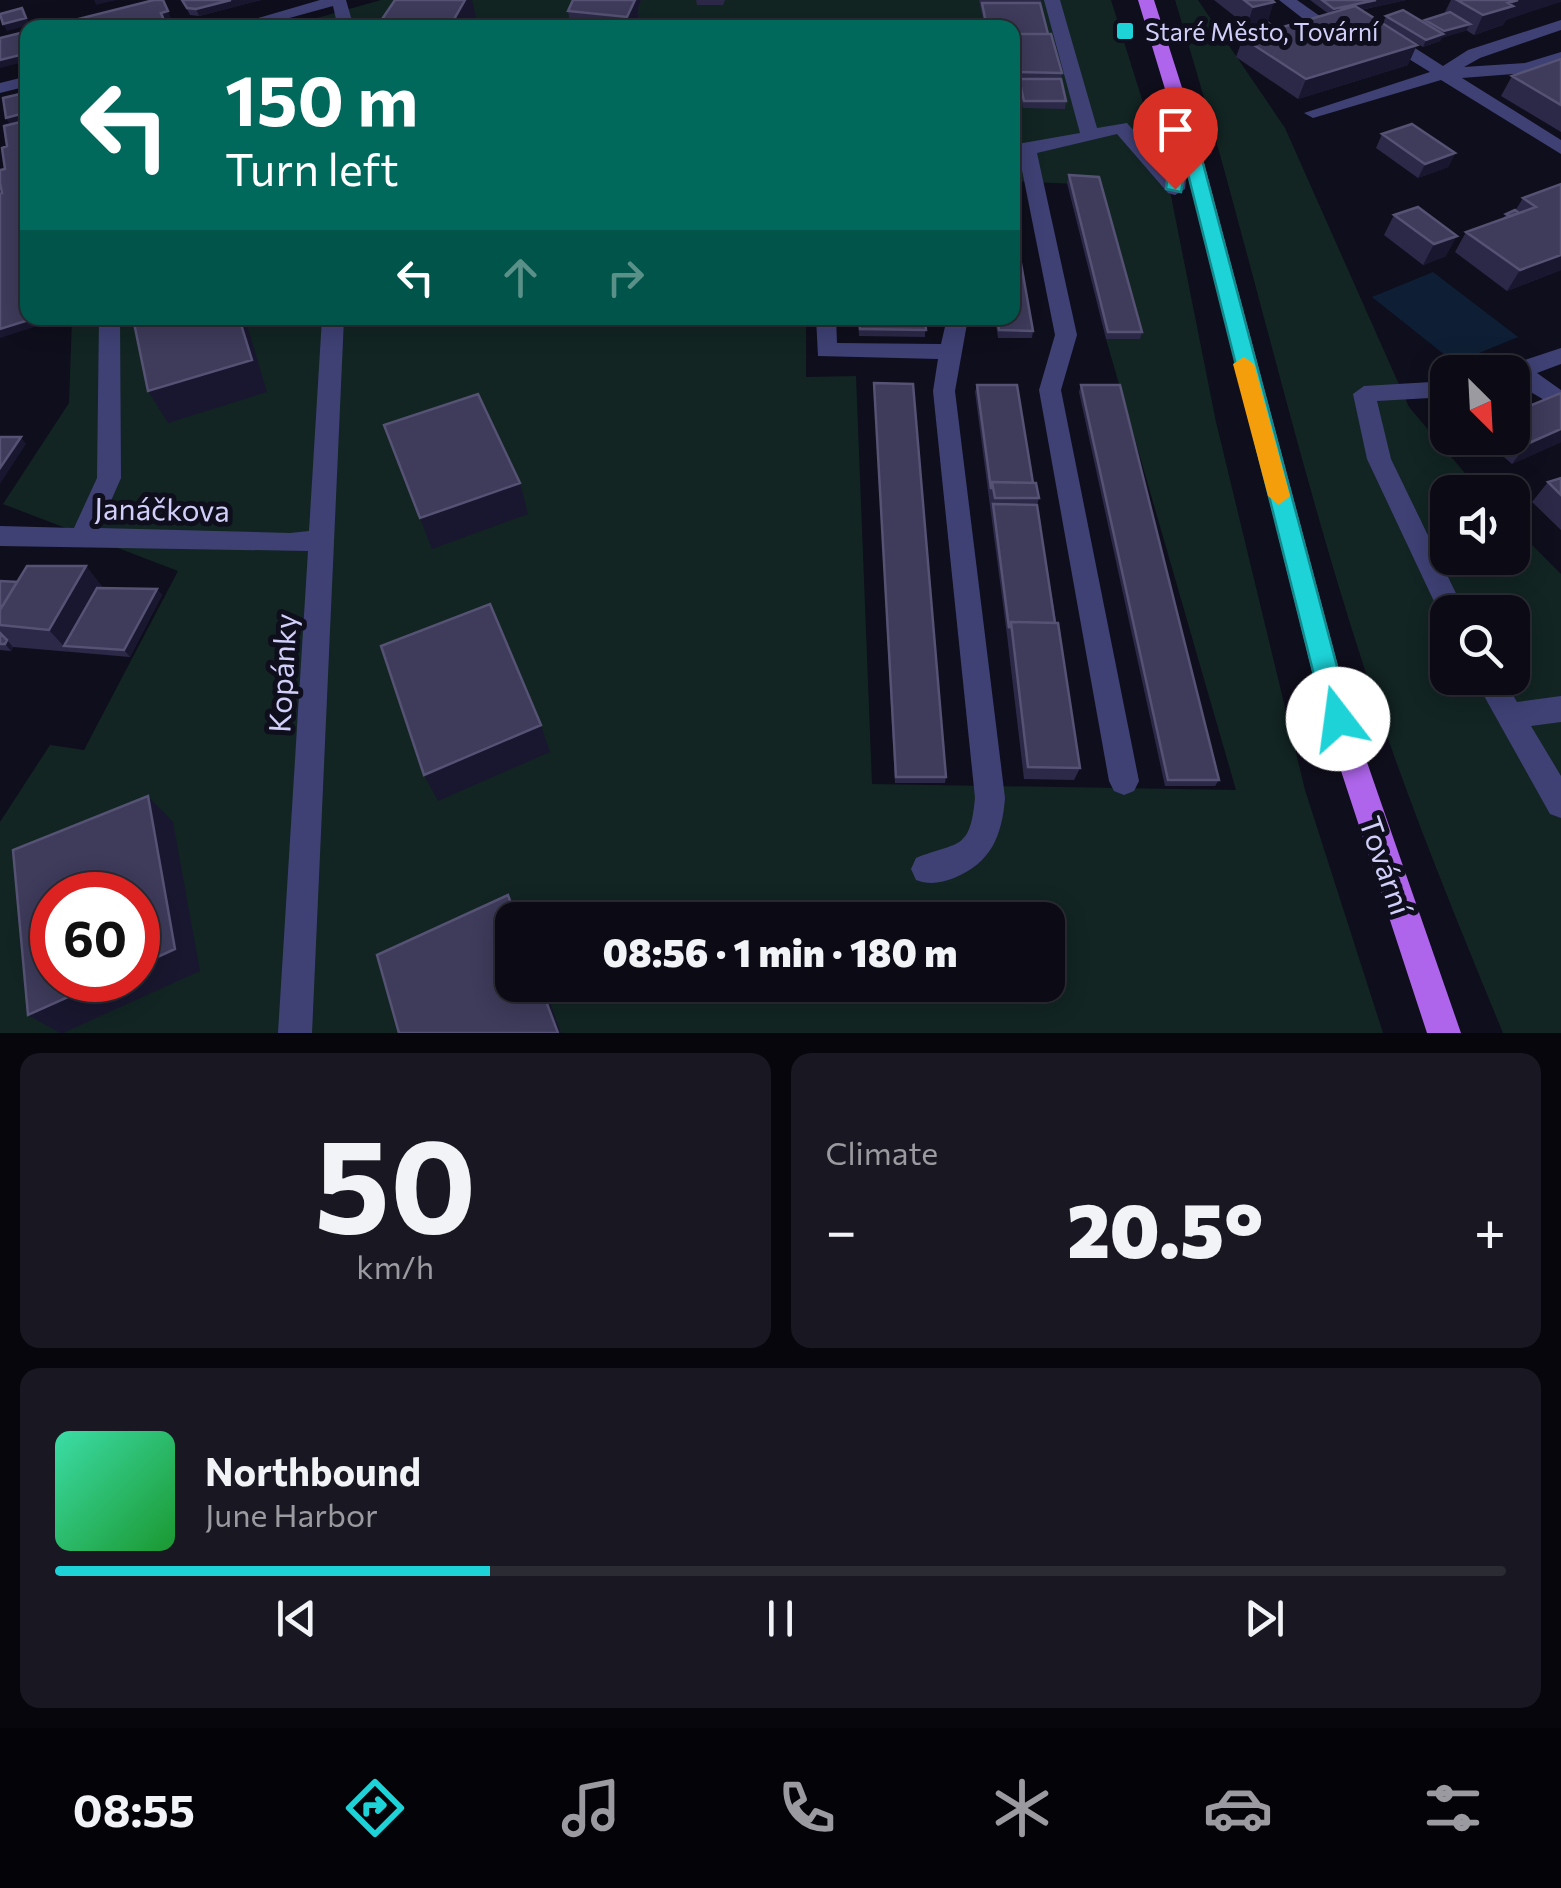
<!DOCTYPE html>
<meta charset="utf-8">
<style>
body{margin:0;font-family:Commissioner,sans-serif;background:#191822;color:#f1f3f6;height:100vh;display:flex;flex-direction:column;font-size:38px;white-space:nowrap}
*{box-sizing:border-box;margin:0}
p{font-size:32px;color:#9a9aa0}
.icon{flex:none;width:55px;height:55px;fill:none;stroke:currentColor;stroke-width:2;stroke-linecap:round;stroke-linejoin:round}
.map{position:relative;height:1033px;overflow:hidden}
.details{display:flex;flex-direction:column;gap:20px;padding:20px;background:#06060c;flex:1}
.details>*{flex:none}
.top-card{position:absolute;left:20px;top:20px;width:1000px;height:305px;border-radius:20px;box-shadow:0 5px 25px #0003,0 0 0 2px #2b2b34;background:#00695c;color:#fff;overflow:hidden}
.needle{width:65px;rotate:156deg}
.buttons{position:absolute;left:1430px;top:355px;display:grid;gap:20px}
.buttons a{display:grid;place-items:center;width:100px;height:100px;border-radius:20px;background:#0b0a15;box-shadow:0 5px 25px #0003,0 0 0 2px #2b2b34;font-size:50px}
.speed{position:absolute;left:30px;top:872px;display:flex;gap:20px;font-size:50px;font-weight:700;text-align:center}
.speed>*{display:grid;place-content:center;width:130px;height:130px;border-radius:50%;background:#0b0a15;box-shadow:0 5px 25px #0003,0 0 0 2px #2b2b34;line-height:1}
.speed .limit{border:15px solid #d22;background:#fff;color:#111}
.pin{position:absolute;display:grid;place-items:center;width:85px;height:85px;color:#fff;margin:-102px -42px;border-radius:50% 50% 50% 0;rotate:-45deg;box-shadow:0 0 10px #0007}
.pin .icon{rotate:45deg}
.me{position:absolute;width:110px;margin:-55px;rotate:345deg;stroke-linejoin:round;filter:drop-shadow(0 0 8px #0008)}
.turn{display:flex;align-items:center;gap:35px;height:210px;padding:0 40px;font-size:45px}
.turn .icon{width:130px;height:130px;stroke-width:2.5}
.turn b{display:block;font-size:70px;line-height:85px}
.lanes{display:flex;align-items:center;height:95px;padding:0 40px;background:#0003;justify-content:center;gap:50px;direction:ltr}
.lanes .off{opacity:.35}
.big{font-size:75px;font-weight:800;line-height:1.1}
.details .card{flex:1;display:flex;flex-direction:column;justify-content:center;gap:15px;min-width:0;padding:0 35px;border-radius:20px;background:#191822}
.details .dial{align-items:center;gap:0}
.dial b{font-size:130px;line-height:1}
.song{display:flex;align-items:center;gap:30px}
.cover{width:120px;height:120px;border-radius:15px;background:linear-gradient(135deg,hsl(160 70% 55%),hsl(130 70% 35%))}
.played{height:10px;border-radius:5px;background:linear-gradient(90deg,#1dd3d8 30%,#2b2b34 30%)}
.keys{display:flex;justify-content:space-around;direction:ltr}
.heat{display:flex;justify-content:space-between;align-items:center;font-size:55px;direction:ltr}
.details .tiles{flex:1;display:grid;gap:20px;grid-template-columns:1fr 1fr}
.card:last-child{grid-column:span 2}
.trip{position:absolute;left:495px;top:902px;width:570px;height:100px;border-radius:20px;background:#0b0a15;box-shadow:0 5px 25px #0003,0 0 0 2px #2b2b34;font-weight:800;line-height:100px;text-align:center}
.tab-bar{display:flex;height:160px;justify-content:space-around;align-items:center;background:#040408;color:#9a9aa0}
.tab-bar .icon{width:70px;height:70px}
.tab-bar .current{color:#1dd3d8}
.tab-bar b{font-size:45px;color:#f1f3f6}
.map>svg:first-child{display:block}
</style>
<div class="map">
<svg width="1561" height="1033" viewBox="0 0 1561 1033">
<rect width="100%" height="100%" fill="#0f0e1c"/>
<!-- green -->
<path fill="#122523" fill-rule="evenodd" d="M381 0H1111L1169 186 1216 422 1305 790 1383 1033H0V822L50 745 84 750 178 571 3 504 69 403 72 318H806V377L856 376 872 784 1236 790 1106 339H1140L1098 185 1013 181 1012 28 285 27ZM52 895H138V980H52ZM512 920H1048V985H512Z
M1175 0H1198L1285 128 1409 407 1481 492H1448V558H1512L1513 526 1561 574V1033H1503C1453 911 1403 790 1363 664 1292 445 1243 220 1175 0ZM1448 612H1512V678H1448Z"/>
<!-- water -->
<path fill="#0e1f35" d="M1433 272 1518 337 1455 363 1372 297Z"/>
<g fill="none" stroke-linecap="round" stroke-linejoin="round">
<!-- minor -->
<path fill="#3f4175" fill-rule="evenodd" d="M320 0H346L354 28H338L333 6 253 28H224Z
M1044 0H1060L1097 128 1127 123 1168 169 1175 122 1184 117 1193 122 1185 189 1175 195 1168 193 1117 134 1037 153 1077 335 1061 390 1139 781 1134 791 1124 795 1114 791 1109 781 1039 390 1055 335 1019 155H1012V145L1080 133Z
M1279 0H1297L1324 19 1344 15 1352 20 1315 28Z
M1561 20V30L1480 58 1464 67 1525 63 1561 52V63L1527 73 1462 78 1561 140V154L1441 80 1313 118 1304 113 1430 72 1378 40V32H1390L1443 66 1468 50Z
M28 76V86L0 93V83Z
M99 318H120L121 478 99 528 290 533 309 531 322 318H344L312 1033H278L308 551 0 546V526L74 528 97 478Z
M816 318H836L837 343 941 344 947 318H968L955 391 1005 798C1002 836 991 863 954 878 941 883 929 885 916 880L911 869 916 858C958 841 970 852 975 798L933 391 938 359 818 356Z
M1561 348V364L1537 373 1561 390V410L1512 381V372H1501L1504 367Z
M1448 381V397L1377 401 1391 459 1465 612H1448V622L1439 612 1367 459 1353 394 1364 386Z
M1474 678H1503L1517 702 1561 696V722L1531 726 1561 776V818L1550 814Z"/>
<!-- major -->
<path fill="#ae65eb" fill-rule="evenodd" d="M1138 0H1154L1193 122 1352 719 1461 1033H1427L1324 719 1175 122Z"/>
</g>
<!-- wall -->
<path fill="#2c2948" d="M182 0H261L199 16 190 15Z
M573 0H641L638 9 639 20 636 28H571L568 11Z
M696 0H725L723 5H697Z
M979 0H1041L1040 3 1048 34 1062 73 1061 79 1066 101 1065 109 1023 108 1018 86H1012V28H985Z
M1214 0H1272L1268 21 1247 26Z
M1310 0H1406L1361 10 1408 65 1298 99 1236 57 1243 38 1252 35 1255 26 1276 29 1329 14Z
M1451 0H1561L1506 20 1503 25 1474 35 1466 30 1441 38 1440 41 1423 47 1383 23 1386 16 1424 23 1425 20 1444 14Z
M1561 59V132L1501 96 1512 76Z
M1382 134 1455 153 1448 167 1418 178 1376 148Z
M1069 175 1142 332 1140 339H1106L1067 183Z
M1561 184V270L1507 291 1455 252 1466 232 1503 219 1506 214 1515 211 1523 198Z
M1418 207 1446 256 1423 265 1384 235 1394 215Z
M858 318H925V337L859 336Z
M995 318H1012L1033 331 1032 338H998Z
M874 383 946 777 945 783H895Z
M977 385 1033 483 1039 498 1037 505 1080 768 1074 780 1024 779 1007 635 975 392Z
M1081 385 1219 780 1215 786H1165L1079 392Z
M1512 413 1561 442 1512 464 1484 440 1485 438H1512Z
M1561 478V530L1532 502 1548 482Z
M86 566 103 588 157 589 162 595 130 657 13 647 11 651 0 650V581L17 582Z"/>
<!-- shaded-wall -->
<path fill="#19172f" d="M94 0H117L96 5Z
M231 0H261L199 16 196 9Z
M465 0H472L477 22 473 28H449Z
M632 0H641L638 9 639 20 636 28H628L627 17Z
M1376 0H1406L1332 16 1334 9Z
M1518 0H1561V2L1506 20 1503 25 1474 35 1483 15Z
M1274 2 1268 21 1247 26 1253 7Z
M22 8 30 25 7 31 3 24Z
M168 11 171 18 164 20 166 25 156 28H126Z
M1470 24 1466 31 1441 38 1440 41 1423 47 1426 40 1443 34 1444 31Z
M1417 45 1408 65 1298 99 1306 79Z
M28 53V61L0 68V60Z
M28 112V128L14 132 6 118Z
M1455 153 1448 167 1418 178 1425 164Z
M1457 236 1446 256 1423 265 1434 244Z
M1561 255V270L1507 291 1520 270Z
M35 318H55L56 320 0 338V329Z
M239 318H245L267 392 168 423 148 391Z
M1561 429V442L1512 464 1527 444Z
M21 437 26 444 0 484V468Z
M520 483 528 514 432 549 420 518Z
M86 566 105 590 64 646 70 653 49 630Z
M157 589 162 595 130 657 124 650Z
M7 640 13 647 11 651 5 644Z
M541 725 550 752 438 801 424 775Z
M148 796 173 822 200 971 63 1033H60L28 1015 106 980H138Z
M540 985H544L561 1033H558Z"/>
<!-- building -->
<path fill="#3e3b5b" stroke="#555274" stroke-width="2.5" d="M154 0H163L168 11 161 13 163 18 126 28H77L74 20Z
M182 0H231L196 9 187 8Z
M395 0H465L449 28H376Z
M573 0H635L627 17 568 11Z
M1244 0H1272L1274 2 1253 7Z
M1322 0H1376L1334 9Z
M1457 0H1518L1508 3 1513 6 1483 15Z
M982 3H1040L1048 34H1012V28H987Z
M1355 6 1417 45 1306 79 1243 38 1264 32 1255 26 1267 22 1276 29Z
M22 8 26 18 3 24 0 14Z
M1403 10 1443 34 1426 40 1386 16Z
M1450 12 1470 24 1444 31 1425 20Z
M28 31V53L0 60V38Z
M1012 34H1051L1062 73 1012 72Z
M1561 59V105L1512 76Z
M1019 79H1061L1066 101H1024Z
M28 92V112L6 118 3 98Z
M28 120V318H35L0 329V194L2 193 0 183V170L5 169 2 148 7 146 4 126Z
M1412 124 1455 153 1425 164 1382 134Z
M1069 175 1099 177 1142 332H1108Z
M1561 184V255L1520 270 1466 232 1536 207 1523 198Z
M1418 207 1457 236 1434 244 1394 215Z
M1515 210 1519 213 1510 216 1506 214Z
M1012 213 1033 331 999 330 997 318H1012Z
M133 318H239L252 360 148 391Z
M859 318H925L926 330 860 329Z
M874 383 913 384 946 777H896Z
M977 385H1017L1033 483 992 482 991 489Z
M1081 385H1120L1219 780H1168Z
M1561 393V429L1527 444 1512 432V413Z
M478 394 520 483 420 518 384 425Z
M0 437H21L0 468Z
M1561 478V495L1548 482Z
M992 482 1036 483 1039 498H995Z
M993 504 1037 505 1055 623 1011 622 1009 628Z
M27 566H86L49 630 0 625V610Z
M0 581 17 582 0 610Z
M97 588 157 589 124 650 64 646Z
M490 604 541 725 424 775 381 646Z
M1011 622 1058 623 1080 768 1028 767Z
M0 633 7 640 5 644H0Z
M148 796 175 949 138 966V895H52V980H106L28 1015 13 850Z
M508 895 517 920H512V985H540L558 1033H399L377 955Z"/>
<!-- route -->
<path fill="#1dd3d8" stroke="#13898c" stroke-width="2.5" d="M1184 117 1192 122 1351 719 1347 727 1338 730 1329 727 1325 719 1186 166 1181 192 1166 189 1175 122Z"/>
<!-- slow -->
<path fill="#f59e0b" d="M1244 357 1254 364 1290 496 1279 505 1268 496 1233 364Z"/>
<!-- markers -->
<rect fill="#1dd3d8" stroke="#0f0e1c" stroke-width="4" x="1115" y="21" width="20" height="20" rx="5"/>
<g text-anchor="middle" dominant-baseline="central" stroke-width="10" stroke-linejoin="round" paint-order="stroke">
<!-- far-poi labels -->
<g font-size="25" fill="#d1cff9" stroke="#0f0e1c" text-anchor="start">
<text x="1145" y="31">Staré Město, Tovární</text>
</g>
<!-- street labels -->
<g font-size="30" fill="#d1cff9" stroke="#0f0e1c">
<text transform="translate(162 508) rotate(1)">Janáčkova</text>
<text transform="translate(281 673) rotate(-87)">Kopánky</text>
<text transform="translate(1387 865) rotate(71)">Tovární</text>
</g>
</g>
</svg>
<div class="buttons">
<a><svg class="needle" viewBox="-14 -14 28 28"><path d="M0-13l5 13h-10z" fill="#e53935"/><path d="M0 13l5-13h-10z" fill="#9a9aa0"/></svg></a>
<a><svg class="icon" aria-label="sound" viewBox="0 0 24 24"><path d="M4 9h4l5-4v14l-5-4H4zM17 9q2 3 0 6"/></svg></a>
<a><svg class="icon" aria-label="search" viewBox="0 0 24 24"><circle cx="10" cy="10" r="6"/><path d="M15 15l6 6"/></svg></a>
</div>
<div class="speed"><div class="limit">60</div></div>
<div class="pin" style="left:1175px;top:189px;background:#d93025"><svg class="icon" aria-label="arrive" viewBox="0 0 24 24"><path d="M6 21V4h12l-3 4 3 4H6"/></svg></div>
<svg class="me" style="left:1338px;top:719px" viewBox="-20 -20 40 40"><circle r="19" fill="#fff"/><path d="M0-13L10 11 0 6-10 11z" fill="#1dd3d8"/></svg>
<div class="trip">08:56 · 1 min · 180 m</div>
<div class="top-card">
<div class="turn"><svg class="icon" aria-label="left" viewBox="0 0 24 24"><path d="M17 20v-9H6M10 6l-5 5 5 5"/></svg><div><b>150 m</b>Turn left</div></div>
<div class="lanes"><svg class="icon" aria-label="left" viewBox="0 0 24 24"><path d="M17 20v-9H6M10 6l-5 5 5 5"/></svg><svg class="icon off" aria-label="ahead" viewBox="0 0 24 24"><path d="M12 20V5M6 11l6-6 6 6"/></svg><svg class="icon off" aria-label="right" viewBox="0 0 24 24"><path d="M7 20v-9h11M14 6l5 5-5 5"/></svg></div>
</div>
</div>
<section class="details">
<div class="tiles">
<div class="card dial"><b>50</b><p>km/h</p></div>
<div class="card"><p>Climate</p>
<div class="heat"><a>−</a><b class="big">20.5°</b><a>+</a></div>
</div>
<div class="card">
<div class="song"><i class="cover"></i><div><b>Northbound</b><p>June Harbor</p></div></div>
<div class="played"></div>
<div class="keys"><svg class="icon" aria-label="previous" viewBox="0 0 24 24"><path d="M18 5L8 12l10 7zM5 5v14"/></svg><svg class="icon" aria-label="pause" viewBox="0 0 24 24"><path d="M8 5v14M16 5v14"/></svg><svg class="icon" aria-label="next" viewBox="0 0 24 24"><path d="M6 5l10 7-10 7zM19 5v14"/></svg></div>
</div>
</div>
</section>
<nav class="tab-bar">
<b>08:55</b>
<svg class="icon current" aria-label="directions" viewBox="0 0 24 24"><path d="M12 3l9 9-9 9-9-9zM9 14v-3h6M13 9l2 2-2 2"/></svg>
<svg class="icon" aria-label="music" viewBox="0 0 24 24"><path d="M9 18V5l10-2v13"/><circle cx="6" cy="18" r="3"/><circle cx="16" cy="16" r="3"/></svg>
<svg class="icon" aria-label="phone" viewBox="0 0 24 24"><path d="M5 4h4l2 5-3 2q2 4 5 5l2-3 5 2v4C11 20 4 13 5 4z"/></svg>
<svg class="icon" aria-label="climate" viewBox="0 0 24 24"><path d="M12 3v18M4 7l16 10M4 17L20 7"/></svg>
<svg class="icon" aria-label="car" viewBox="0 0 24 24"><path d="M5 17H2v-5l4-1 3-4h7l3 4 3 1v5h-3M9 17h6M6 11h13"/><circle cx="7" cy="17" r="2"/><circle cx="17" cy="17" r="2"/></svg>
<svg class="icon" aria-label="filters" viewBox="0 0 24 24"><path d="M4 7h16M4 17h16"/><circle cx="9" cy="7" r="2"/><circle cx="15" cy="17" r="2"/></svg>
</nav>
